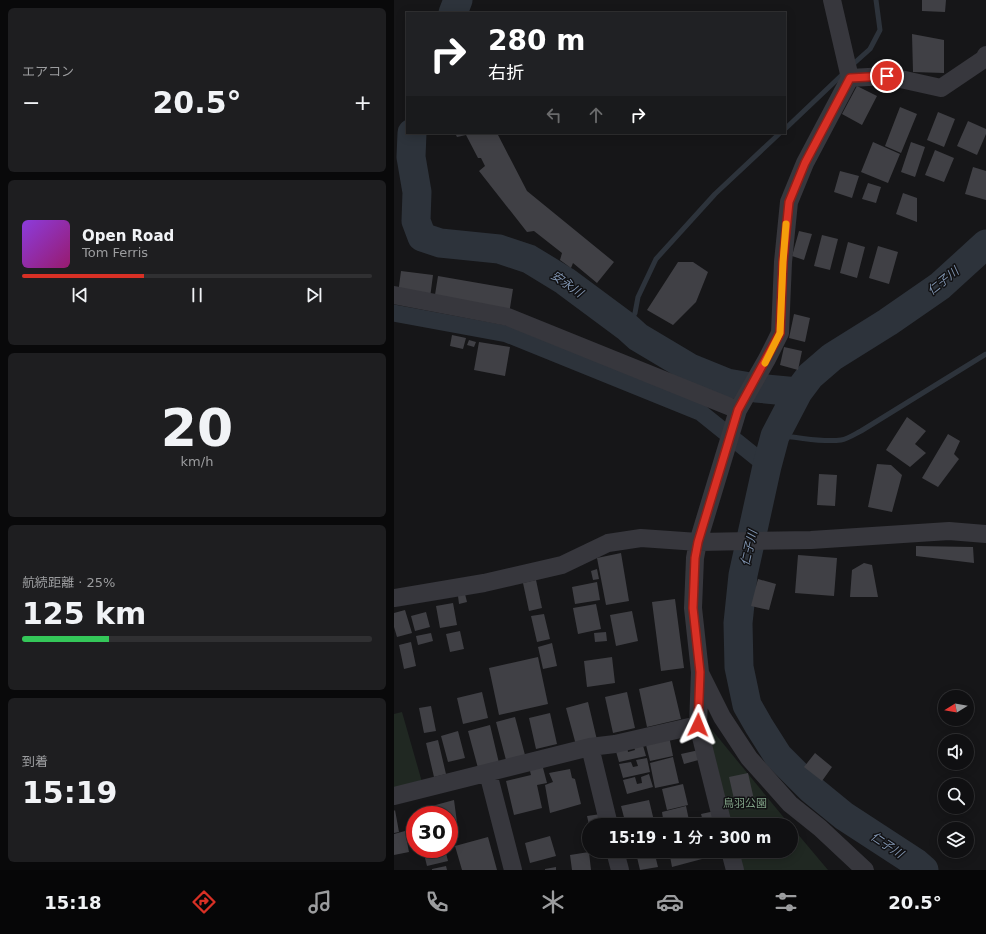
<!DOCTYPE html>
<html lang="ja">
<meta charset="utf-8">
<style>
body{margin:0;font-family:"DejaVu Sans","Noto Sans JP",sans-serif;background:#1e1e20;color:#f1f3f6;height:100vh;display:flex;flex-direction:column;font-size:15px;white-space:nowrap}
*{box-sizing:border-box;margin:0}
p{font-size:13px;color:#9c9d9f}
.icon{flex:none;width:22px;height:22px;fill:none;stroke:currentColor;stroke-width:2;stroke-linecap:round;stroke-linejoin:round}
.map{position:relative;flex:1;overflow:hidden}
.drawer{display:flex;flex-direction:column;gap:8px;padding:8px;background:#09090a;width:394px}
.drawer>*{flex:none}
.banner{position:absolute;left:12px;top:12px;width:380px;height:122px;border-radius:0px;box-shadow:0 2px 10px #0003,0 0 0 1px #303032;background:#202124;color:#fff;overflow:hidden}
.needle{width:26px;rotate:259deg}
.fabs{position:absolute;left:544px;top:690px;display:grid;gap:8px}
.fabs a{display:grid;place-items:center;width:36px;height:36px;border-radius:50%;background:#101012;box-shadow:0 2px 10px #0003,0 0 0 1px #303032;font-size:20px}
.speed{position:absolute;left:12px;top:806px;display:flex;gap:8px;font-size:20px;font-weight:700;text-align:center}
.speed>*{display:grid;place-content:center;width:52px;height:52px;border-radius:50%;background:#101012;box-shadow:0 2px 10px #0003,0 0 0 1px #303032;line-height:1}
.speed .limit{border:6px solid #d22;background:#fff;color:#111}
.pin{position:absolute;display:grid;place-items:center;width:34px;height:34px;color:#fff;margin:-17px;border:2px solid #fff;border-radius:50%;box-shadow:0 1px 4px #0007}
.me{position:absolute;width:44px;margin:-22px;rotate:2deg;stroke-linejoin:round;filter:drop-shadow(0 0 3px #0008)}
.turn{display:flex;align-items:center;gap:14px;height:84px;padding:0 16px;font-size:18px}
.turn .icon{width:52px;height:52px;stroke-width:2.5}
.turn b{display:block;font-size:28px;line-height:34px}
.lanes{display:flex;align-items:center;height:38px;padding:0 16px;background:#0003;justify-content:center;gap:20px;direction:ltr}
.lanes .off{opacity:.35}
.big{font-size:30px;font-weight:600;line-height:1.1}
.drawer .tile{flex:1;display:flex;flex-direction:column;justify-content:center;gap:6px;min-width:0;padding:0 14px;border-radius:6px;background:#1e1e20}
.drawer .dial{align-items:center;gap:0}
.dial b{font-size:52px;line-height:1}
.song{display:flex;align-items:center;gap:12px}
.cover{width:48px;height:48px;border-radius:6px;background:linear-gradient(135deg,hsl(270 70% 55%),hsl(320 70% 35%))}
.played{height:4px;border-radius:2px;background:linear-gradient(90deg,#d93025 35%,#303032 35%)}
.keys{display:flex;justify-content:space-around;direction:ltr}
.heat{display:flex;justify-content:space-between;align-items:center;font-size:22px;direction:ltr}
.charge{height:6px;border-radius:3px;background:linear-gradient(90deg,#34c759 25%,#303032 0)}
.trip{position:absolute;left:188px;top:818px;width:216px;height:40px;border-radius:20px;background:#101012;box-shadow:0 2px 10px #0003,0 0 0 1px #303032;font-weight:600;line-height:40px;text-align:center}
.dock{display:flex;height:64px;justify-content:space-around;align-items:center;background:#060607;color:#9c9d9f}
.dock .icon{width:28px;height:28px}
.dock .current{color:#d93025}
.dock b{font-size:18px;color:#f1f3f6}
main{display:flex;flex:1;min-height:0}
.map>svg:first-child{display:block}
</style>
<main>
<section class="drawer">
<div class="tile"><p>エアコン</p>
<div class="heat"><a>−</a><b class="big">20.5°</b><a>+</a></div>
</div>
<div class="tile">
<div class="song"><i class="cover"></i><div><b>Open Road</b><p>Tom Ferris</p></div></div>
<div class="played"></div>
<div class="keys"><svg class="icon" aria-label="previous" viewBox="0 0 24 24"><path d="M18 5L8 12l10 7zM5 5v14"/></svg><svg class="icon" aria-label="pause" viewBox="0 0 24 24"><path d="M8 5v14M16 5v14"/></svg><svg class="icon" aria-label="next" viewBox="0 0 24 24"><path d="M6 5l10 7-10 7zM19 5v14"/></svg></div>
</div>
<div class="tile dial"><b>20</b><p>km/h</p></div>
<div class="tile"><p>航続距離 · 25%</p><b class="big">125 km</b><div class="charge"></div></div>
<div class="tile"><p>到着</p><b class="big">15:19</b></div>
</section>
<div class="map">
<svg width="592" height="870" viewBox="0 0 592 870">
<rect width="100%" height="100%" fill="#161618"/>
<!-- green -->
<path fill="#202822" d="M8 712 28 782 0 789V714Z
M309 719 396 825H335Z
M397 826 434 870H346L341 851H397Z"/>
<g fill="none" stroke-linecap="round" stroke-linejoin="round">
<!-- stream -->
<path stroke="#2d333b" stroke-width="5" d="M457 66 476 49 486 30 482 0
M391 129 451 72
M233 327 241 313 244 297 262 259 321 194 386 133
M381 436C404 436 425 443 447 440 454 439 461 434 467 431L592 354"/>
<!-- canal -->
<path stroke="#2d333b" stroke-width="17" d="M0 313 113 334 306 412 373 466"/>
<!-- river -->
<path stroke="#2d333b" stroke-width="29" d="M59 13 64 0
M18 133 17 157 23 192 22 221 28 237 46 243 105 249 135 259 171 281 233 327 244 337 296 368 333 383 362 388 404 392
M530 870 522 863 450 816 417 789 384 756 365 726 353 705 345 667 344 623 349 575 373 466 381 436 404 392 416 376 438 357 494 322 546 286 592 244"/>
</g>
<!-- building -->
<path fill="#404045" d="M528 0H552L551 12 528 11Z
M518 34 550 40V73L519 72Z
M463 86 483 96 468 125 448 114Z
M506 107 523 114 507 153 491 146Z
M544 112 561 119 550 147 533 140Z
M574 121 592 129V134L583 155 563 146Z
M61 133H103L133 191 220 262 203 283 179 263 177 268 166 260 168 253 140 231 133 232 85 171 91 166 87 158H84L72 135 63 137Z
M479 142 506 154 494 183 467 172Z
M517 142 531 147 521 177 507 172Z
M541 150 560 158 550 182 531 175Z
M579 167 592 171V200L571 194Z
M446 171 465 176 458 198 440 192Z
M474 183 487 187 482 203 468 199Z
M509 193 523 198V222L502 214Z
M405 231 418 234 410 260 398 256Z
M428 235 444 239 436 270 420 266Z
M454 242 471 247 463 278 446 273Z
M484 246 504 252 495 284 475 278Z
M284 262H299L314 272 302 302 279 325 253 310Z
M7 271 39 275 36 298 4 294Z
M44 276 119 289 115 314 40 301Z
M400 314 416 318 411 342 395 338Z
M58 335 72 338 69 349 56 346Z
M75 340 82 342 80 347 73 345Z
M85 342 116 347 111 376 80 370Z
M390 347 408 351 404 370 386 365Z
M513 417 532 431 521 444 532 453 516 467 492 450Z
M554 434 566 441 560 454 565 459 544 487 528 478Z
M483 464 497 465 508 475 498 512 474 507Z
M425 474 443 475 441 506 423 505Z
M522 546 579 547 580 563 522 556Z
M227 553 235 601 212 605 203 558Z
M404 555 443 558 440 596 401 593Z
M470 563 478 565 484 597H456L458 570Z
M203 569 205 579 199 580 197 571Z
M364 579 382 584 375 610 357 606Z
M142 580 148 608 135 611 129 583Z
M203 582 206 600 181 604 178 587Z
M71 594 73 602 65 604 64 596Z
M281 599 290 668 267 671 258 602Z
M59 603 63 625 46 628 42 606Z
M202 604 207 629 184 634 179 608Z
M11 610 18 633 3 637 0 627V613Z
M238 611 244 641 222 646 216 615Z
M32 612 36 627 21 631 17 616Z
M150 614 156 639 143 642 137 616Z
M66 631 70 649 56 652 52 634Z
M212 632 213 641 201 642 200 633Z
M37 633 39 641 24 645 22 636Z
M17 642 22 666 10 669 5 645Z
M158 643 163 666 149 669 144 647Z
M144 657 154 704 105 715 95 668Z
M218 657 221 683 193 687 190 661Z
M278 681 287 719 253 727 245 689Z
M88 692 94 718 69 724 63 698Z
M233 692 241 728 219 733 211 697Z
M194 702 203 740 182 745 172 708Z
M37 706 42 731 30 733 25 708Z
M156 713 163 744 142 749 135 718Z
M121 717 131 755 112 760 102 722Z
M96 725 105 763 84 768 74 731Z
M64 731 71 758 54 762 47 736Z
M275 736 279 756 256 761 251 741Z
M44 740 52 774 40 777 32 743Z
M248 742 252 756 225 762 221 748 233 745 234 752 241 750 239 744Z
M305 750 308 759 290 764 287 754Z
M421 753 438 767 428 781 410 767Z
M279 757 285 783 261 788 256 763Z
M253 758 256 772 229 778 225 764 237 762 239 767 244 766 242 760Z
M148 764 153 783 143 785 148 808 120 815 112 781 137 775 135 767Z
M176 769 178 778 181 779 187 804 156 813 151 785 159 782 155 773Z
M354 773 361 804 342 808 335 777Z
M255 774 259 787 233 794 229 780 241 777 243 784 248 783 247 777Z
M289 784 294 805 273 810 268 789Z
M60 800 64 830 55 832V815H40L38 806Z
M255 800 261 825H232L227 806Z
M292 806 296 825H270L268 812Z
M1 810 5 832 0 833V811Z
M321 811 324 823 310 825 307 814Z
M207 814 210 825H195L193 816Z
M21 817V839L19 840 14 819Z
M11 831 15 852 0 855V834Z
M156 836 162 856 136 863 131 843Z
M94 837 103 870H68L61 846Z
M33 849H51L54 861 33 866 29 850Z
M251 851H260L264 867 246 870 242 853Z
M275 851H306L308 859 278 867Z
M314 851H330V853L316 857Z
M195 852 197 870H178L176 855Z
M52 866 53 870H38V869Z
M162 867V870H151V869Z"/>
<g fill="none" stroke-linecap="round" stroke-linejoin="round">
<!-- minor -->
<path stroke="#37373d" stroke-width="18" d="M456 78 493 76 547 88 590 59 592 55
M0 295 114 317 344 410
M0 598 90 583 168 565 214 543 247 538 304 542 417 540 555 531 592 534
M307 675 328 717 355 758 396 804 426 828 471 870
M196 747 215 825
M94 773 119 870
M0 796 196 747 221 744 304 725
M329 825 304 725 306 672 299 608 301 558 304 542 344 410 373 359 386 333 389 262 395 202 411 163 456 78 438 0
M221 851 226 870
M336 851 341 870"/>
</g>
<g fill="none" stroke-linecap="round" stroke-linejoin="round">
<!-- route casing -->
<g stroke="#8d1f18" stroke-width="10">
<path id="route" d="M304 725 306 672 299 608 301 558 304 542 344 410 386 333 389 262 395 202 411 163 456 78 493 76"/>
</g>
<!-- route -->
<use href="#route" stroke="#d93025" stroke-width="7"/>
<!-- slow -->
<path stroke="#f59e0b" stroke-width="7" d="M371 363 386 333 389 262 392 224"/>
</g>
<g text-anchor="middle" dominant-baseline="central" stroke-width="3" stroke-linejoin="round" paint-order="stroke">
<!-- park labels -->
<g font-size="11" fill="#80a186" stroke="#111113">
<text x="351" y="803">鳥羽公園</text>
</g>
<!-- water labels -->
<g font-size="12" font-style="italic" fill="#8195b1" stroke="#111113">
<text transform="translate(549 281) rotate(-39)">仁子川</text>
<text transform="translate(173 284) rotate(35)">安永川</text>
<text transform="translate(355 548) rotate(-77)">仁子川</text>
<text transform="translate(493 845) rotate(34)">仁子川</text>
</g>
</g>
</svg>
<div class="fabs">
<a><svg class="needle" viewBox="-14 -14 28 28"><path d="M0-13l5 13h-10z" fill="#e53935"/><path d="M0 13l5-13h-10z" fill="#9c9d9f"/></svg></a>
<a><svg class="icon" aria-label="sound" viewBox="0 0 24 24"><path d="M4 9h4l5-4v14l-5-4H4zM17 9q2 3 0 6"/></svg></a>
<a><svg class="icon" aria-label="search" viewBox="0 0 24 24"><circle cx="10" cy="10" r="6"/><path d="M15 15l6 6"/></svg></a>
<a><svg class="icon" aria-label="layers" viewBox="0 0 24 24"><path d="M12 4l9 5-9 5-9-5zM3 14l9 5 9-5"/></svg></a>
</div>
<div class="speed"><div class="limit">30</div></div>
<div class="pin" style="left:493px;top:76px;background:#d93025"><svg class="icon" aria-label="arrive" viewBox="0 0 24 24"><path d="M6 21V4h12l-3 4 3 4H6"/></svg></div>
<svg class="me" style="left:304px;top:725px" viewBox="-20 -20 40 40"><path d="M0-17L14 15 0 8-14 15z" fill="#d93025" stroke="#fff" stroke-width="4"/></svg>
<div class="trip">15:19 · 1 分 · 300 m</div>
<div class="banner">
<div class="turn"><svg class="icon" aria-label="right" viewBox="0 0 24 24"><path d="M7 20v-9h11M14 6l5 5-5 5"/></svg><div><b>280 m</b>右折</div></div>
<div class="lanes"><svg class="icon off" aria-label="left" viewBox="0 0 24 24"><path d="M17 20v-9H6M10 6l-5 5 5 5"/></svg><svg class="icon off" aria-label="ahead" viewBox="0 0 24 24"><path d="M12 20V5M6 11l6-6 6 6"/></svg><svg class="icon" aria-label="right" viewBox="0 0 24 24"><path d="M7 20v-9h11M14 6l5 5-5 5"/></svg></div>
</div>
</div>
</main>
<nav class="dock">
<b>15:18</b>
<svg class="icon current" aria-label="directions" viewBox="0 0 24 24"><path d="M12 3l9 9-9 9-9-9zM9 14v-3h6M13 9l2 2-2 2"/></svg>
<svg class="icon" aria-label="music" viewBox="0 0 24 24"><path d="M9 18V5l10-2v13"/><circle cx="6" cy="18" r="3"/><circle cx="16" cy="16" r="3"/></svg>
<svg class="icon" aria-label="phone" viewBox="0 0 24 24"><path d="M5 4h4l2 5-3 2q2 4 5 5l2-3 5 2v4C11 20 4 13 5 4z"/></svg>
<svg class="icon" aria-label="climate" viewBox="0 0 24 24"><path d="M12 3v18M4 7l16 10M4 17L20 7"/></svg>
<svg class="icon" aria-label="car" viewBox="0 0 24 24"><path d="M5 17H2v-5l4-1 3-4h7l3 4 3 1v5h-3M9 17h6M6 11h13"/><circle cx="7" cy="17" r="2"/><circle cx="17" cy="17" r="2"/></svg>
<svg class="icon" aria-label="filters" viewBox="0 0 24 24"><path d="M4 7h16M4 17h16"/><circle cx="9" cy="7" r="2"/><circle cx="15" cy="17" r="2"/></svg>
<b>20.5°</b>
</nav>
